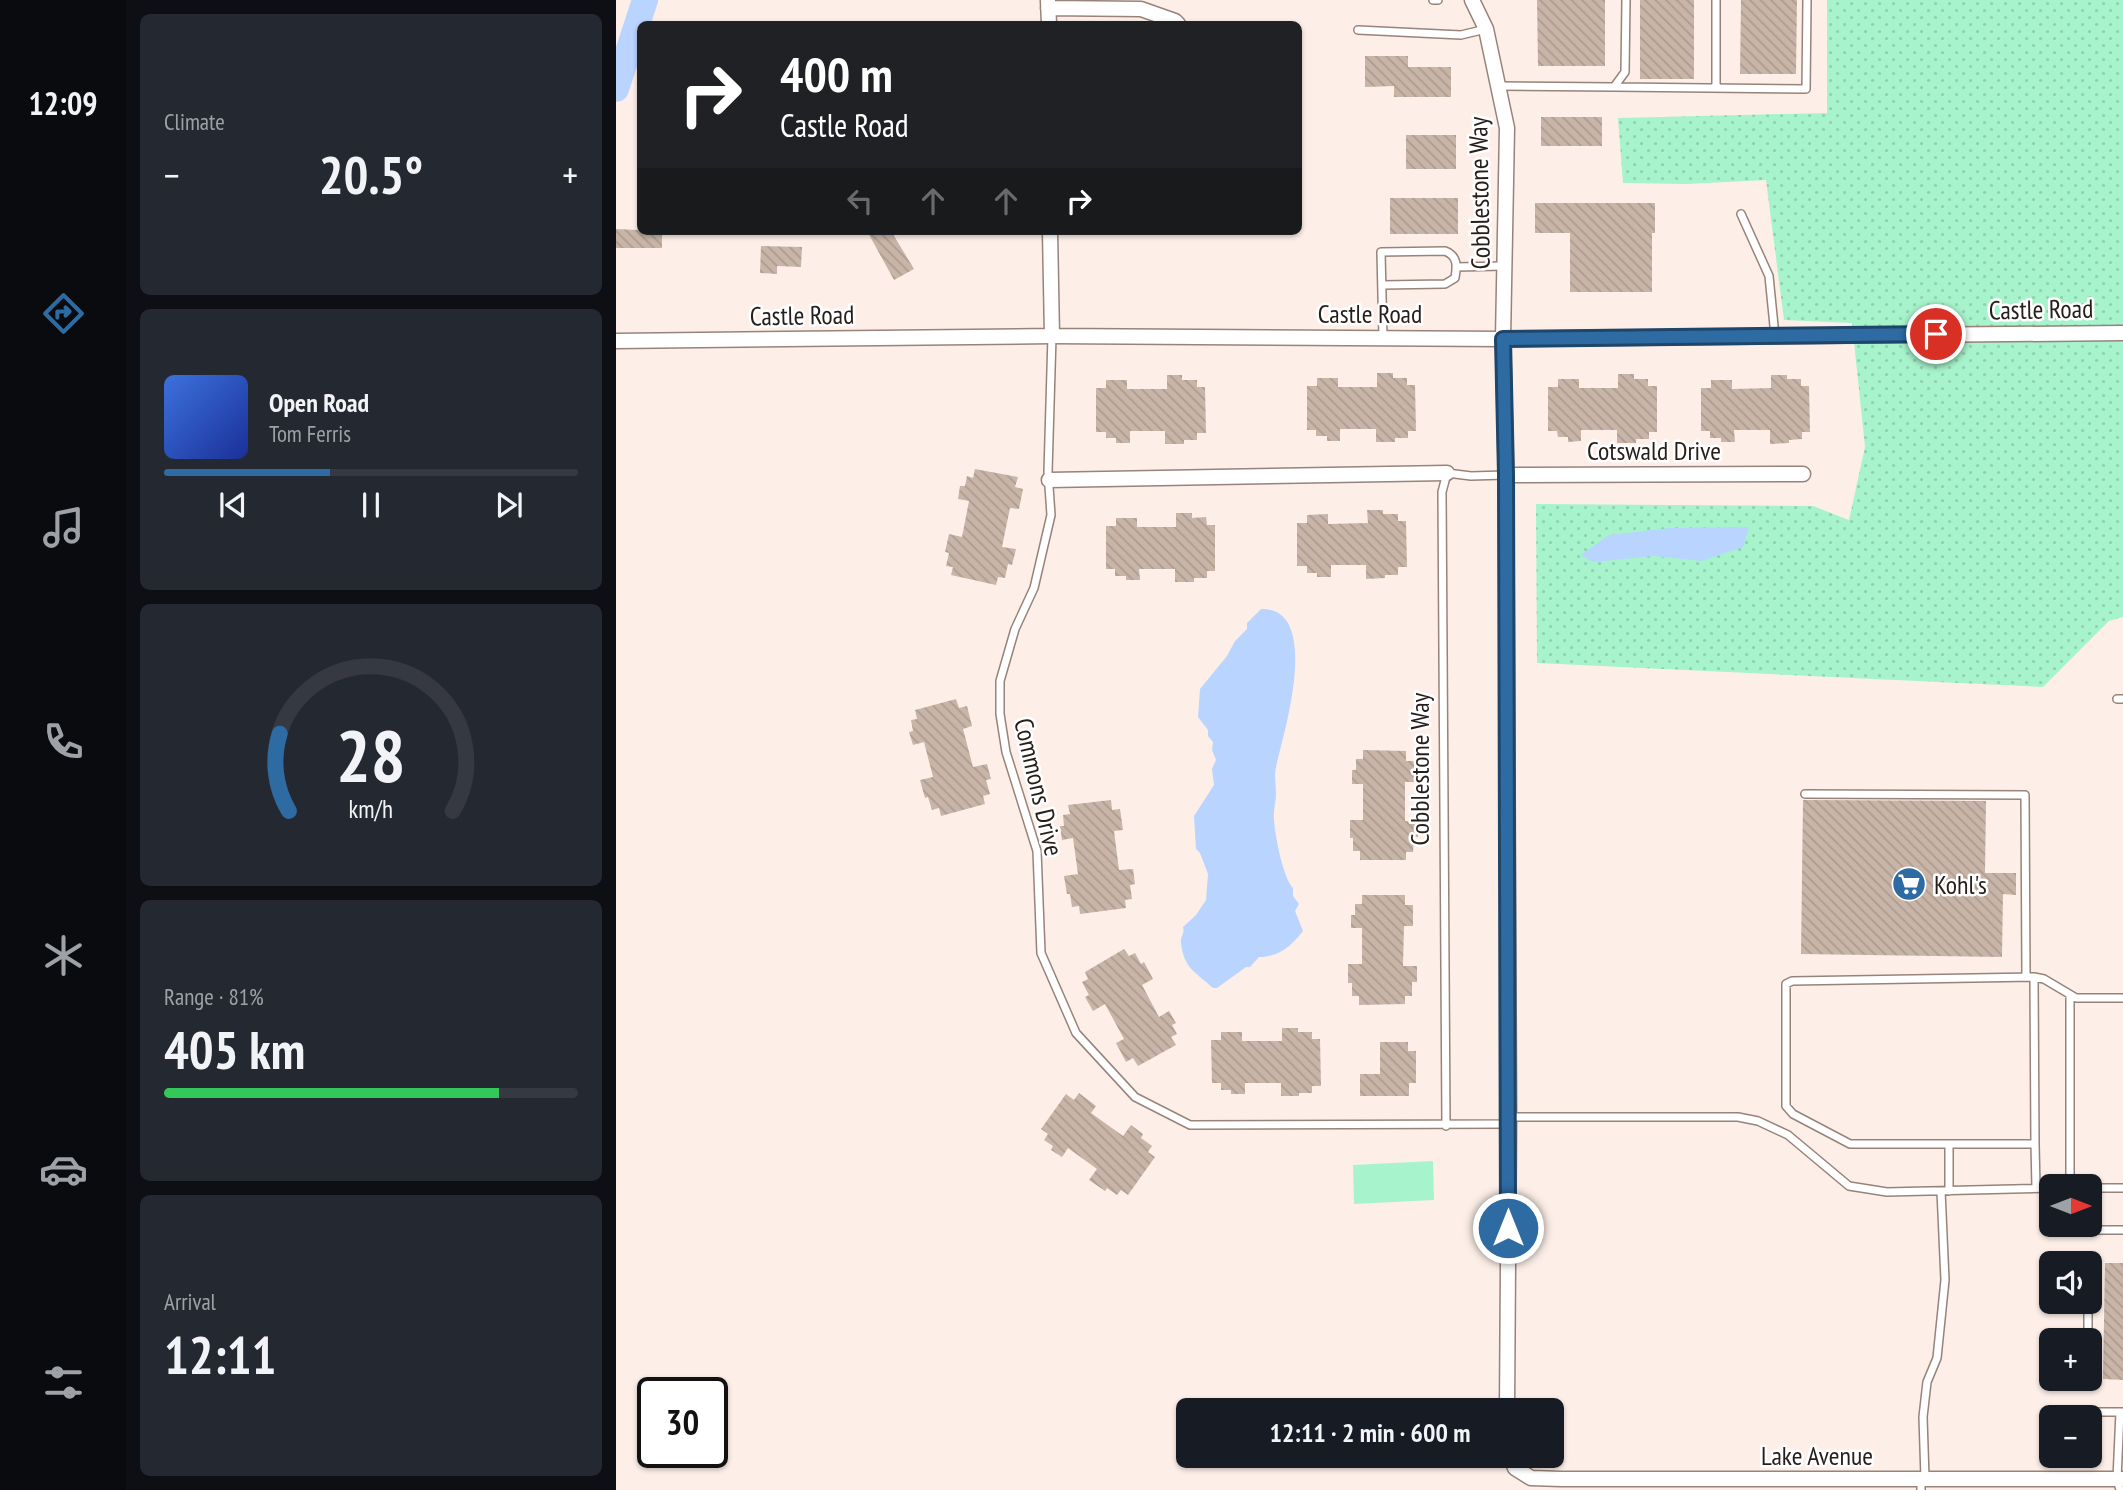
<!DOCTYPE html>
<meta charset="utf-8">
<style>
body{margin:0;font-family:"PT Sans Narrow",sans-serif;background:#242831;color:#f1f3f6;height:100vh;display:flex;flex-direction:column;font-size:26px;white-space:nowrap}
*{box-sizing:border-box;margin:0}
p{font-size:23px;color:#9ea1a6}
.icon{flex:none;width:38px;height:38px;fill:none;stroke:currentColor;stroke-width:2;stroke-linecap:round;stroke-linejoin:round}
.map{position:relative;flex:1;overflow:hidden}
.details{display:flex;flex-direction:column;gap:14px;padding:14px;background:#0d0f14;width:490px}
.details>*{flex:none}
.guide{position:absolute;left:21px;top:21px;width:665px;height:214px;border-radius:10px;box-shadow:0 2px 5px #0004;background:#202124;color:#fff;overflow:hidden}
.needle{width:46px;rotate:90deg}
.tools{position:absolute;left:1423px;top:1174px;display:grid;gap:14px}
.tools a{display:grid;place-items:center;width:63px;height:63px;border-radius:10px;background:#171b24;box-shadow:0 2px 5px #0004;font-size:35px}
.speed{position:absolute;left:21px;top:1377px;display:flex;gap:14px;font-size:35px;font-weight:700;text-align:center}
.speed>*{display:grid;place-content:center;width:91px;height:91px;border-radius:50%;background:#171b24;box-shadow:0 2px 5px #0004;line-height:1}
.speed .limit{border:4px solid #111;border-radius:10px;background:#fff;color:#111}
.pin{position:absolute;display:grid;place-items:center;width:60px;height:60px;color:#fff;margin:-30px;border:4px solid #fff;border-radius:50%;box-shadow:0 2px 7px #0007}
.me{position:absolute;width:77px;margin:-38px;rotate:0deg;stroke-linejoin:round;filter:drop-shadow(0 0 5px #0008)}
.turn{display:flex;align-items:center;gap:24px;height:147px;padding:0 28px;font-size:32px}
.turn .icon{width:91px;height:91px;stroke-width:2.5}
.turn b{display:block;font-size:49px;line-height:60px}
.lanes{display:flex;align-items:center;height:66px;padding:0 28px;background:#0003;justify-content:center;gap:35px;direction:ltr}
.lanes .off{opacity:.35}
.big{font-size:52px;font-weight:800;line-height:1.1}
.details .tile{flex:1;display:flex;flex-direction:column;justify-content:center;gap:10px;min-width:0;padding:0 24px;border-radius:10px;background:#242831}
.details .dial{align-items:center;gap:0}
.dial svg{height:182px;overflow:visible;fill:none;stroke:#363941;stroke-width:7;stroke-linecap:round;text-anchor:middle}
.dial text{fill:#f1f3f6;stroke:none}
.song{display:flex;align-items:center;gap:21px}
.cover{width:84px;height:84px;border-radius:10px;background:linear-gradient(135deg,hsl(220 70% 55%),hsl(230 70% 35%))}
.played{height:7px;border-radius:4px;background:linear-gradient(90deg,#2e6ba3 40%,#363941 40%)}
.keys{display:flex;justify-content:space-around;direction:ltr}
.heat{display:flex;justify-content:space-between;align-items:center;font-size:38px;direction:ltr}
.charge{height:10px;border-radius:5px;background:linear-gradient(90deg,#34c759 81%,#363941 0)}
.trip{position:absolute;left:560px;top:1398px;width:388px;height:70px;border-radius:10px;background:#171b24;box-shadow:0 2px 5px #0004;font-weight:800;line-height:70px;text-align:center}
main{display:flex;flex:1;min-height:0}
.tabs{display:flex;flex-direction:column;width:126px;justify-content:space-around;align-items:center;background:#090b0e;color:#9ea1a6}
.tabs .icon{width:49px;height:49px}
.tabs .current{color:#2e6ba3}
.tabs b{font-size:32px;color:#f1f3f6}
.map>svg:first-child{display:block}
</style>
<main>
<nav class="tabs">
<b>12:09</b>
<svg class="icon current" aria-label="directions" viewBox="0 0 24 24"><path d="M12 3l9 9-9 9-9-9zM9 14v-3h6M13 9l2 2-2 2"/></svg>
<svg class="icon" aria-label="music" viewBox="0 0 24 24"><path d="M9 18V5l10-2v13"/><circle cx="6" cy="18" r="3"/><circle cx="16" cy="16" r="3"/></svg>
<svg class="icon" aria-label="phone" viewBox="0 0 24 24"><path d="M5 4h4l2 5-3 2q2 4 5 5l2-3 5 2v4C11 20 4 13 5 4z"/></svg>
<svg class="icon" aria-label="climate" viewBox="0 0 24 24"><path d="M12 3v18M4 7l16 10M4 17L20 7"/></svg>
<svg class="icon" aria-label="car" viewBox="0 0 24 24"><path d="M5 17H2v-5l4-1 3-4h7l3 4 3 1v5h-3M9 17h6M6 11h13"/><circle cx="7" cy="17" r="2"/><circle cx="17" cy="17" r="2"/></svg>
<svg class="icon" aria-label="filters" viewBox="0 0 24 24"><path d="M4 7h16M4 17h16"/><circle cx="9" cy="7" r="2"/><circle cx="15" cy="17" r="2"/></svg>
</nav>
<section class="details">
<div class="tile"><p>Climate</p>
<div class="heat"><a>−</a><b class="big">20.5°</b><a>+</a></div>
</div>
<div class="tile">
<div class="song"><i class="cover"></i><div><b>Open Road</b><p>Tom Ferris</p></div></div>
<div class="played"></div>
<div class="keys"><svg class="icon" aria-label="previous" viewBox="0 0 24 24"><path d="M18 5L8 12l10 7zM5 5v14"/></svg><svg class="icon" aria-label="pause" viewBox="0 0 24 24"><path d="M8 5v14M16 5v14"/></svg><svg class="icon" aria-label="next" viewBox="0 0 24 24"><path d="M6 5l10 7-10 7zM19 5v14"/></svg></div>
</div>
<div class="tile dial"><svg viewBox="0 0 100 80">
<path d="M14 69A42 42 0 1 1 86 69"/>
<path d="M14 69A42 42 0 0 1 10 35" stroke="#2e6ba3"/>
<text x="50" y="56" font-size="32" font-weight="700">28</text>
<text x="50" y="72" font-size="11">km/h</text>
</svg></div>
<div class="tile"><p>Range · 81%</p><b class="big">405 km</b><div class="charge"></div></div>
<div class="tile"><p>Arrival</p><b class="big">12:11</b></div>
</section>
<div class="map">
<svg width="1507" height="1490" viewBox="0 0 1507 1490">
<defs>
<pattern id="grass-dots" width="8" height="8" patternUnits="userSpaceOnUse" patternTransform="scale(1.75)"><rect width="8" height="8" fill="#a7f4cc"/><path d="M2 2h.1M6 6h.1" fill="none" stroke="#90d1af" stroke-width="1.8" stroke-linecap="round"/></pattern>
<pattern id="building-back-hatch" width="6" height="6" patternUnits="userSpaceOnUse" patternTransform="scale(1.75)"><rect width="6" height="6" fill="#c8b5a8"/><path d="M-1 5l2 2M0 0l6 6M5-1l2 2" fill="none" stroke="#ac9b90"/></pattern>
</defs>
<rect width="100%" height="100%" fill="#fdefe8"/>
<!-- grass -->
<path fill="url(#grass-dots)" d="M1211 0H1507V617L1493 621 1427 687 921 663 920 504 1197 506 1233 520 1249 447 1236 323 1168 320 1150 180 1071 184 1007 183 1002 118 1211 113Z"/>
<!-- park -->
<path fill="#a7f4cc" d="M817 1161 818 1200 738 1204 737 1165Z"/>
<!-- water -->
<path fill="#b8d4ff" d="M1133 527 1127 547 1085 561 1038 556 977 562 965 555 993 535 1055 528Z
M645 609C708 608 666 738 660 767 658 775 660 785 660 794 660 803 657 810 658 820 659 835 667 878 677 888V896L683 904 679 911 687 931C675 946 663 957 643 957L634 967H630L601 988H597C580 972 568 969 565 943 564 936 569 935 567 927L580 915 590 900 592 874 584 853 580 849 578 816 598 785 596 769 600 760 596 750 597 742 592 736V730L582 717 584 689 611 656 619 641 631 629V623Z"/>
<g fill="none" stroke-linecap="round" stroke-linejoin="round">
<!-- river -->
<path stroke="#b8d4ff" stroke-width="26" d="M0 89 29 0"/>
</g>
<!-- building -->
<path fill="url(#building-back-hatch)" d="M921 0H989V66H922Z
M1024 0H1078V79H1024Z
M1125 0H1181L1180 74H1124Z
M749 56H792V67H835V97H778V86L749 87Z
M925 117H986V146H925Z
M790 135H840V169H790Z
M774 198H842V234H774Z
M919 203H1039V233H1036V292H954V233H919Z
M0 229 46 231V248H0Z
M251 231H275L298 269 278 280Z
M145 246 186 247 185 267 161 266V274L144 273Z
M761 373H777V378H791V385H799L800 431H792V438H779V442H760V429H724V441H711V436H700V430H691V386H701V378H722V387H761Z
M1002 374H1018V379H1032V386H1041V432H1033V439H1020V443H1001V430H965V441L952 442V437H942L941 431H932V387H942V379H963V388H1002Z
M551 375H566V380H581V387H589L590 433H581V440H568V444H549V431H514V443H500V438H490V432H480V388H490V380H511V389H551Z
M1155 375H1171V379H1185V386H1193L1194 432H1186V439L1173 440V443L1154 444V430H1118L1119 442H1105V438H1094V431H1085V388H1095V380H1116V389L1155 388Z
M359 469 402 477 399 487 407 489 403 509 394 508 386 547 400 549 396 565 392 564 389 578 382 577 380 585 335 575 337 567 330 566 333 553 329 552 333 534 346 537 353 501 342 499 344 486H349L351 476 357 478Z
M751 510H767V514H782V521H790L791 567H782V575H769V578L750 579V565H715V577H701V573H691V566H681V523H691V515L712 514V524L752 523Z
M560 513H576V518L590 517 591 525H599V571H591V578H578V582H559V569H523L524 580H510V576H499V569H490V526H500V518H521V527H560Z
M340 699 343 708 351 706 356 726 347 729 357 767 371 764 375 779 370 780 374 794 367 796 369 804 325 816 323 808 316 810 312 797 309 798 304 780 317 777 308 742 297 745 293 732 297 731 295 720 301 719 299 710Z
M747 750 790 751V761H798V782H789V821L802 822V837H798L797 852H790V860H744V851H737V838H734V820H747V784H736V770H740V759H747Z
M495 800 496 810 504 809 507 830 498 831 503 870 517 869 519 884 514 885 516 899 509 900 510 908 464 914 463 906 456 907 454 894H451L448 876 462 874 457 838 446 840 444 826H448L447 815 454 814 452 805Z
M1187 800 1370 801 1369 873H1400V895L1387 894 1386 957 1185 954Z
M746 895H789V905H797V926H788L787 966H801V982H796V996H789V1004L743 1005V996H736V983H732V964H746V928H735V915H739V904H746Z
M508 949 513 956 519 953 525 964 528 962 537 979 526 985 543 1017 553 1011 560 1023 556 1025 561 1034 555 1037 560 1045 522 1066 517 1058 510 1062 500 1043 508 1039 489 1004 477 1011 469 997 473 995 466 982 472 979 469 972Z
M666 1028H682V1032H696V1039H704L705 1086H696V1093H683V1096H665V1083H629V1094H615V1090H605V1083H596L595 1040H605V1032H626V1041H666Z
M764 1042H792V1051H800V1083H793V1096H744V1074H764Z
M463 1093 480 1106 475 1113 507 1136 515 1125 527 1134 525 1138 536 1146 532 1152 539 1157 512 1195 505 1190 501 1195 491 1188 489 1191 473 1180 481 1169 452 1148 446 1157 435 1150 437 1146 428 1140 432 1134 425 1129 450 1094 458 1100Z
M1489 1263H1507V1380L1487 1379Z"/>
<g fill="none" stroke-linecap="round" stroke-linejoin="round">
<!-- service casing -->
<g stroke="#978379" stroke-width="10">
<path id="service" d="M817 0H822
M1100 0V88
M742 30 845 35 870 29
M883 86 998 87 1009 72 1010 0
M998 87 1190 89 1191 0
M1125 214 1153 276 1159 336
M840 267 888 266
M766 285 829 284 839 278C841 266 842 256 829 251L765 252 767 338
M436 336 432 472 435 515 418 588 399 629 384 681V714L390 752 421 851 425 953 460 1033 519 1097 574 1125 893 1124
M1501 699H1507
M1189 794 1409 795 1410 977
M1418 977 1419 1144H1234L1177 1114 1170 1106V984L1176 981 1418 977 1428 979 1460 998H1507
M1454 996V1186
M893 1117H1122L1142 1121 1172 1135 1233 1186 1271 1192 1435 1188
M830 1126 826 492 831 473 855 476 890 475
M1419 1144 1420 1188
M1474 1188H1507
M1333 1191V1144
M1453 1230H1507
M1461 1302 1472 1309V1340
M1455 1412H1504
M1309 1478 1307 1417 1311 1382 1321 1358 1329 1280 1325 1191
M1305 1479V1490
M1504 1490 1501 1479 1504 1412H1507"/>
</g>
<!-- minor casing -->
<g stroke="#978379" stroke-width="17">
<path id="minor" d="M856 0 870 29 891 128 887 339 890 475 893 1117 891 1410
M432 1 433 24
M432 8 525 9 559 21 562 24
M434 231 436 336
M0 341 436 336 887 339 1507 333
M890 475 1187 474
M433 480 831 473
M895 1456 899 1468 915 1478 945 1479H1507"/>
</g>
<!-- service -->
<use href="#service" stroke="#fff" stroke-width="7"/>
<!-- minor -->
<use href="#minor" stroke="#fff" stroke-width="14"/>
</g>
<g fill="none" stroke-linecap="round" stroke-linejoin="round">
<!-- route casing -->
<g stroke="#1e466a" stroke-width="18">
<path id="route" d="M892 1228 890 475 887 339 1320 334"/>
</g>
<!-- route -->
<use href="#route" stroke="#2e6ba3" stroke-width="12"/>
</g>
<!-- icons -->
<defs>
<g id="supermarket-disc" transform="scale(1.75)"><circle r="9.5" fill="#2e6ba3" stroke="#fff"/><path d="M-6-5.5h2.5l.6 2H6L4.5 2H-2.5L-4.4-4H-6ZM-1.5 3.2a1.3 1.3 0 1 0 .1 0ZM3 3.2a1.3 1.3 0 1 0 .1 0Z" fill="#fff"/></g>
</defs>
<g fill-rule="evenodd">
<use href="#supermarket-disc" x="1293" y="884"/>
</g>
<g text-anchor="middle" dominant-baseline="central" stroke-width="5" stroke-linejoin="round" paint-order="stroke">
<!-- street labels -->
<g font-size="26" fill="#261e1a" stroke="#fff">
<text transform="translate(863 193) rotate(-91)">Cobblestone Way</text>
<text transform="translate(1425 309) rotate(-1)">Castle Road</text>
<text x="754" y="313">Castle Road</text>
<text transform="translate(186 315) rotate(-1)">Castle Road</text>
<text x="1038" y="450">Cotswald Drive</text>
<text transform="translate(803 769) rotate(-90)">Cobblestone Way</text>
<text transform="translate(423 787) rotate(77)">Commons Drive</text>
<text x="1201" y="1455">Lake Avenue</text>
</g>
<!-- poi labels -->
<g font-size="26" fill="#261e1a" stroke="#fff" text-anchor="start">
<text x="1318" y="884">Kohl's</text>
</g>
</g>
</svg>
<div class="tools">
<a><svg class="needle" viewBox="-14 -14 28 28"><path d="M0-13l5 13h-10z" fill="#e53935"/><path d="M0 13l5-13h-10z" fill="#9ea1a6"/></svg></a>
<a><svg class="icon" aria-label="sound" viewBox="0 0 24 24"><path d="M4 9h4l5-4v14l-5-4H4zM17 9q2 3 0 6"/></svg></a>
<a>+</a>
<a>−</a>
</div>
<div class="speed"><div class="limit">30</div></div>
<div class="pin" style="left:1320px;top:334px;background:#d93025"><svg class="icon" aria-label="arrive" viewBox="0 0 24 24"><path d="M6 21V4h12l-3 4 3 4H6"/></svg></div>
<svg class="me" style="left:892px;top:1228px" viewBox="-20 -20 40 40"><circle r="17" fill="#2e6ba3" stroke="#fff" stroke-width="3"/><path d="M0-11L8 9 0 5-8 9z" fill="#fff"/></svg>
<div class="trip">12:11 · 2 min · 600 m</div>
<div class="guide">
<div class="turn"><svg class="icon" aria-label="right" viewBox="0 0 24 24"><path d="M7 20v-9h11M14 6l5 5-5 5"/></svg><div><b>400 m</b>Castle Road</div></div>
<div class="lanes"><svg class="icon off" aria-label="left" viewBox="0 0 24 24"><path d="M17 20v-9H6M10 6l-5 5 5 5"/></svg><svg class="icon off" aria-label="ahead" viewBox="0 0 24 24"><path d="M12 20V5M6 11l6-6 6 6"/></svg><svg class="icon off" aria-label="ahead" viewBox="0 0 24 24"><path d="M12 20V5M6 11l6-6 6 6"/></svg><svg class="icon" aria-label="right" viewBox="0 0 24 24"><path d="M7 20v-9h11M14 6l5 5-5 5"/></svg></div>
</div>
</div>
</main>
